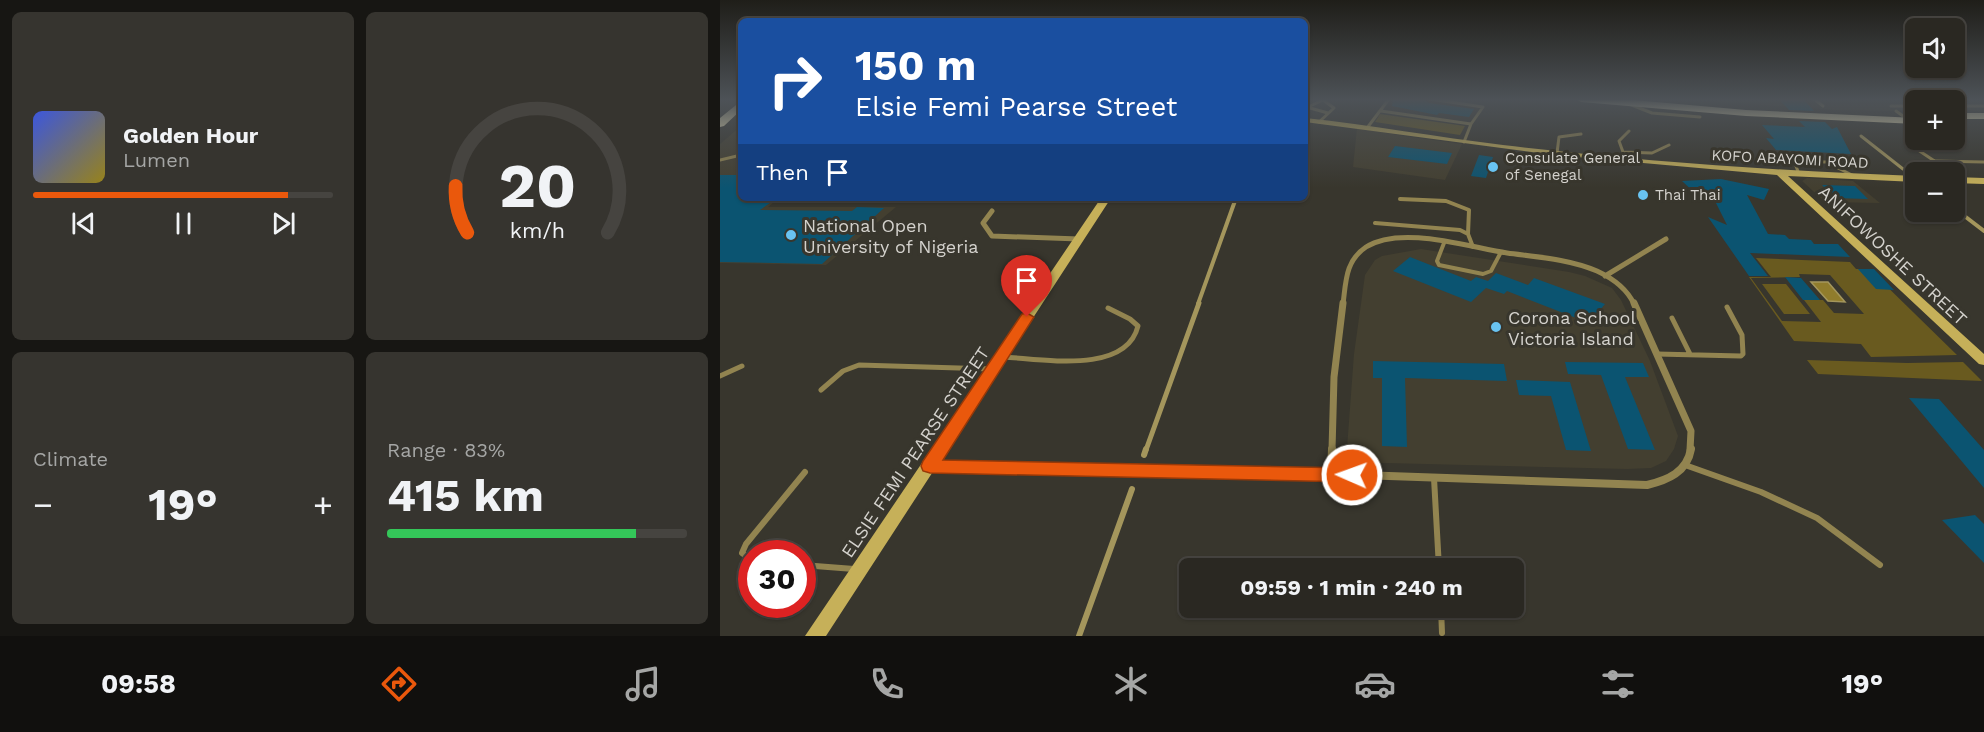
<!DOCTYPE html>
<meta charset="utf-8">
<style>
body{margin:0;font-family:"Work Sans",sans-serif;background:#36342f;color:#f1f3f6;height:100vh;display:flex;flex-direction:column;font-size:22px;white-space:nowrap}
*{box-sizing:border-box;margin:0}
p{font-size:20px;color:#a5a6a5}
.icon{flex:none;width:33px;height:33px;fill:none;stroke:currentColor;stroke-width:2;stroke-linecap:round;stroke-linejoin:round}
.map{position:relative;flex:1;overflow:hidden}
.drawer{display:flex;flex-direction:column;gap:12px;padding:12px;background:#171613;width:720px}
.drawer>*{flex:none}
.banner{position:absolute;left:18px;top:18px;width:570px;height:183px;border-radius:9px;box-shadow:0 2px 4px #0004,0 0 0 2px #464440;background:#1a4fa0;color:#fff;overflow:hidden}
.controls{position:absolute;left:1185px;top:18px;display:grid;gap:12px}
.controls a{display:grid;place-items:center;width:60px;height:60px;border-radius:9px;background:#2a2822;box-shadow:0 2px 4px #0004,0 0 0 2px #464440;font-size:30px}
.speed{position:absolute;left:18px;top:540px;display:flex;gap:12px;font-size:30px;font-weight:700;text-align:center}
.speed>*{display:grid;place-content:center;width:78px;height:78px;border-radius:50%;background:#2a2822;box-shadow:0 2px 4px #0004,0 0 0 2px #464440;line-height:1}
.speed .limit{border:9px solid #d22;background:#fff;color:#111}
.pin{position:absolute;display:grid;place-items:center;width:51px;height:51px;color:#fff;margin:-62px -26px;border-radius:50% 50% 50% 0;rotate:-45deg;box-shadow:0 0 6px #0007}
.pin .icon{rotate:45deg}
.me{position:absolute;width:66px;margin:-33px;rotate:272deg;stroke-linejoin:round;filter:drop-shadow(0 0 4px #0008)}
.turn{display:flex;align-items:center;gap:21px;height:126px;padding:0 18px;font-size:27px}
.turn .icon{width:78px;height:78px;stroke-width:2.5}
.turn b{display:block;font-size:42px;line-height:51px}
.then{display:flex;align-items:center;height:57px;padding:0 18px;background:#0003;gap:12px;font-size:22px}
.big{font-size:45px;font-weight:700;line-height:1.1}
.drawer .tile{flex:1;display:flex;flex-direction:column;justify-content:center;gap:9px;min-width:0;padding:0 21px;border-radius:9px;background:#36342f}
.drawer .dial{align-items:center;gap:0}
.dial svg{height:156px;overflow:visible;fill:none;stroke:#464440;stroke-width:7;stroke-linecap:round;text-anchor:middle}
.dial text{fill:#f1f3f6;stroke:none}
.song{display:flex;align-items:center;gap:18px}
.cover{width:72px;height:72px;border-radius:9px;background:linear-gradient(135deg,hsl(230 70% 55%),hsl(50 70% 35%))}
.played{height:6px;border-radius:3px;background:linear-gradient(90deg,#ea580c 85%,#464440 85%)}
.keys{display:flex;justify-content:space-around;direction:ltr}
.heat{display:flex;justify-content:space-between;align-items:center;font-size:33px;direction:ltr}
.charge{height:9px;border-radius:4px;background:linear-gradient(90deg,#34c759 83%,#464440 0)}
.drawer .tiles{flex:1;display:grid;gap:12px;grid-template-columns:repeat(2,1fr)}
.trip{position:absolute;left:459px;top:558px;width:345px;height:60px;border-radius:9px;background:#2a2822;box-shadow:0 2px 4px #0004,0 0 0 2px #464440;font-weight:700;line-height:60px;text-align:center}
.tabs{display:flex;height:96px;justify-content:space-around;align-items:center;background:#11100e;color:#a5a6a5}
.tabs .icon{width:42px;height:42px}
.tabs .current{color:#ea580c}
.tabs b{font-size:27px;color:#f1f3f6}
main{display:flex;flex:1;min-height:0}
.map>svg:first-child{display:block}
</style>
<main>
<section class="drawer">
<div class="tiles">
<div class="tile">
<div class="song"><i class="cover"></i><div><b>Golden Hour</b><p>Lumen</p></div></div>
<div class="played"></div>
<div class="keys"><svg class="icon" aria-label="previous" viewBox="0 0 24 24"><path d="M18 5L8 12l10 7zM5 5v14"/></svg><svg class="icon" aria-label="pause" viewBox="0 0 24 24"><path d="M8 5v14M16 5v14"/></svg><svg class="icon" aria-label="next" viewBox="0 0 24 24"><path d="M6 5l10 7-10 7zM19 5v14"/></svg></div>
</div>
<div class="tile dial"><svg viewBox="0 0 100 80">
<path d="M14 69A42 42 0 1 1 86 69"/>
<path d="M14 69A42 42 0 0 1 8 45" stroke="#ea580c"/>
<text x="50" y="56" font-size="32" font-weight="700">20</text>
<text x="50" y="72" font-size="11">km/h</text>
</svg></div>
<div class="tile"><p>Climate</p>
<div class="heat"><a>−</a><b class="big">19°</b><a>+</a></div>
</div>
<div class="tile"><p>Range · 83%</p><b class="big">415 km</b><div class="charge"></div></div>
</div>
</section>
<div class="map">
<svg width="1264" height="636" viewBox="0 0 1264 636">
<rect width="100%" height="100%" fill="#38362d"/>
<!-- built -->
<path fill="#433f30" d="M957 99H1264V112L1235 108 1234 100H1196L1195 111 1115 110Z
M21 126V198H59L48 207H176L106 265 0 263V144Z
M637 128 684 136 742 144 725 180 633 167Z
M1087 178 1133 181 1160 203 1105 202 1082 181Z
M701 249 849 272 865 276 892 288 901 300 930 361 958 436 954 449 946 461 931 468 907 469 626 462 634 354 645 275 655 260 662 256Z"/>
<!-- green -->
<path fill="#695a1f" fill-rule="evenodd" d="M660 114 745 126 740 135 655 122Z
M1036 258 1130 262 1136 269H1149L1237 355 1151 357 1141 344 1074 341 1029 277H1051ZM1079 274 1110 275 1144 314 1114 313 1103 300H1084L1101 322 1062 321 1031 278 1080 277Z
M1042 284H1066L1090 314H1064Z
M1087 360 1187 363 1243 362 1262 381 1098 374Z"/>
<!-- water -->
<path fill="#907c2c" stroke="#a4965c" stroke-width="1.5" d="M1091 282H1108L1125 302 1108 301Z"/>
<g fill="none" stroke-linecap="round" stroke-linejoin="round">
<!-- stream-far3 -->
<path stroke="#a4965c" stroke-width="3" d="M1094 99 1103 106
M1141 136 1183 169"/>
<!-- stream-far2 -->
<path stroke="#a4965c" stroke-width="4" d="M1234 208 1264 231
M478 304 516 198"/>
<!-- stream-far1 -->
<path stroke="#a4965c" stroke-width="5" d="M426 450 479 303"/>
<!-- stream -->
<path stroke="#a4965c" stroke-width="6" d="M424 455 426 449
M359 636 412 489"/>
</g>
<!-- building -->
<path fill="#0b5471" d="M673 99H703L709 103 754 109 749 117 719 113 717 115 672 106Z
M1059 99 1084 100 1094 111 1069 110Z
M1079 121 1105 122 1112 129 1117 127 1131 154 1056 150 1046 138 1054 139 1042 125 1085 127Z
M675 146 732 153 727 164 668 157Z
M759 155 773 157 766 178 751 176Z
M0 175H21V198H57L40 210 132 211 137 207 164 208 102 264 0 262Z
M1001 179 1049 189 1044 200 1027 195 1048 234 1065 235 1069 239 1091 240 1094 244H1118L1130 257 1030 253 1048 276H1029L988 217 1007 225 991 193 976 194 962 181Z
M1102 185 1135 186 1148 199 1115 198Z
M690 257 751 281 756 277 768 281 776 273 808 285 814 278 885 304 869 323 787 291 784 294 766 288 751 302 673 271Z
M1138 269H1154L1174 290 1156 289Z
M1065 277 1081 278 1100 300H1083Z
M653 361 784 364 787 381 685 378 687 447 662 446V378H653Z
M845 362 923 363 929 377H905L935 450 908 449 881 375 848 374Z
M796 380 850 382 871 451 846 450 831 396 799 395Z
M1189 398 1219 399 1264 450V488Z
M1255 515 1264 524V563L1222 520Z"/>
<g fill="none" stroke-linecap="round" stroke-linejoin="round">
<!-- lane-far3 -->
<path stroke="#928450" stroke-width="3" d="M710 99 763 107 751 124 744 142
M909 104 932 113 980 117
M1171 106H1196
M1234 106H1264
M661 111 751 124
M1176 111 1183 116
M599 122 614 108 603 100 590 106V108L608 113
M647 128 669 99
M1186 142 1231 172
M903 152 932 153 949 145
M837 153 839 137 861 134
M901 159 903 152 899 141 909 131
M0 160 21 155
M1215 161 1264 162
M1079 174 1074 161 1106 162 1134 176"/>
<!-- lane-far2 -->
<path stroke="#928450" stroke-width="4" d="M680 199 726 201 749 210 748 234
M655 223 740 230 748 234 753 247
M724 243 717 261 719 265 763 274 771 271 781 252"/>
<!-- lane-far1 -->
<path stroke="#928450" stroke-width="5" d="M952 318 970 354
M937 354 1021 356 1023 354 1022 335 1007 307
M284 357C322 359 406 375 418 326L410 319 388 308
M0 376 22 366
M101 390 123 371 139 365 272 369"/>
<!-- lane -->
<path stroke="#928450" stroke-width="6" d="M965 465 1041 492 1097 518 1160 565
M714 478 719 568
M32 560 22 553 26 544 85 472
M82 565 134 569
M721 608 722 633"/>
<!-- street-far2 -->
<path stroke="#928450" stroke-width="5" d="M272 211 263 223 272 236 359 239
M885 276 946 239
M623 304C626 282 625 261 646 247 681 225 748 247 787 253 817 257 849 259 877 271 892 278 907 289 914 304"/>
<!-- street-far1 -->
<path stroke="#928450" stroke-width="7" d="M914 303 971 431 970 450
M612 450 614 377 623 303"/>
<!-- street -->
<path stroke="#928450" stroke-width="8" d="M210 466 611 474
M611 474 927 485C948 480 967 472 971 449
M611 474 612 449"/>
<!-- secondary -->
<path fill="#c6b059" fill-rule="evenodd" d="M585 118C651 125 717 137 783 145 920 161 1058 171 1196 176V182L1068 176 1264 354V365L1259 364 1057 175 834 155 585 122Z
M1234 177 1264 178V184L1234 183Z
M381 198H391L106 636H85Z"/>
<!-- highway -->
<path fill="#fef2c1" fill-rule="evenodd" d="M856 99H902L1026 110 1196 118V124L1026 116 861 102Z
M21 101V110L4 126 0 127V118Z
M1234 113H1264V119H1234Z"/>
</g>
<!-- sky -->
<linearGradient id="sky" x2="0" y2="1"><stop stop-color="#1f1e19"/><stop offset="0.53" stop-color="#4d5257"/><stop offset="1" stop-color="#4d5257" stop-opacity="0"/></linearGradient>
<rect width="1264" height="188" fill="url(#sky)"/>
<!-- route -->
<path fill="#ea580c" stroke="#983908" stroke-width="1.5" d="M307 313 314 317 223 460 632 468 638 470 640 475 638 480 632 482 210 473 203 471 201 466 203 461 302 314Z"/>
<!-- markers -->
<g fill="#69c3f1" stroke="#38362d" stroke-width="2">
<circle cx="773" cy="167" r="6"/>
<circle cx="923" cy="195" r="6"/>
<circle cx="71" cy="235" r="6"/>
<circle cx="776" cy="327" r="6"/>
</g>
<g text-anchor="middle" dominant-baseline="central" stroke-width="6" stroke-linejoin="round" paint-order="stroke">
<!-- far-poi labels -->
<g font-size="15" fill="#d4d2cd" stroke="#38362d" text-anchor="start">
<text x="785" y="158">Consulate General<tspan x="785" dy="17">of Senegal</tspan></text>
<text x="935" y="195">Thai Thai</text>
</g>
<!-- far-street labels -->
<g font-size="15" fill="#d4d2cd" stroke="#38362d">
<text transform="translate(1070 159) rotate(3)">KOFO ABAYOMI ROAD</text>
</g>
<!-- poi labels -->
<g font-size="18" fill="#d4d2cd" stroke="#38362d" text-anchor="start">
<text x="83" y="225">National Open<tspan x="83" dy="21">University of Nigeria</tspan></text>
<text x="788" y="317">Corona School<tspan x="788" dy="21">Victoria Island</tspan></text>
</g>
<!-- street labels -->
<g font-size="18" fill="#d4d2cd" stroke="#38362d">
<text transform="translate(1173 255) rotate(43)">ANIFOWOSHE STREET</text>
<text transform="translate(195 452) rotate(-56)">ELSIE FEMI PEARSE STREET</text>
</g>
</g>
</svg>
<div class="controls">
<a><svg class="icon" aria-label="sound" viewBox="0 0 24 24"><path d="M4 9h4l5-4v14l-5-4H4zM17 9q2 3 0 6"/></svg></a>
<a>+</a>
<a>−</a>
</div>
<div class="speed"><div class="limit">30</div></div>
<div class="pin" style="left:307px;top:317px;background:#d93025"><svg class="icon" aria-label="arrive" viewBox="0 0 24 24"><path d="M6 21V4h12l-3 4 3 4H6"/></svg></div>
<svg class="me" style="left:632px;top:475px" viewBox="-20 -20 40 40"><circle r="17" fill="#ea580c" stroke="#fff" stroke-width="3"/><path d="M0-11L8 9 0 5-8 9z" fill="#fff"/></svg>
<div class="trip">09:59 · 1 min · 240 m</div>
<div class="banner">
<div class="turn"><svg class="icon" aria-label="right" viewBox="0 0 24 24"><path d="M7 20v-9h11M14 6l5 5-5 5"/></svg><div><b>150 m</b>Elsie Femi Pearse Street</div></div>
<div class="then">Then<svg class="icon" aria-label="arrive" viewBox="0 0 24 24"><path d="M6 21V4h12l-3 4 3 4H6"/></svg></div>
</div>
</div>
</main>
<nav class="tabs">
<b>09:58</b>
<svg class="icon current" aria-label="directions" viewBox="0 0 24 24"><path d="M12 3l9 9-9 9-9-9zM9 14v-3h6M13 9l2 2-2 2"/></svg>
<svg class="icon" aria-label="music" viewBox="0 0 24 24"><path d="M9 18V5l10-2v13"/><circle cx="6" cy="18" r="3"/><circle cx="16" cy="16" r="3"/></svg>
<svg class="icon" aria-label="phone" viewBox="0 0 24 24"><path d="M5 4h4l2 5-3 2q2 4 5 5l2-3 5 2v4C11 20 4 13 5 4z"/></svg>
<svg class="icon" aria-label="climate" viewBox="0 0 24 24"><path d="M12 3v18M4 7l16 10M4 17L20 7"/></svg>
<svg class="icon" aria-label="car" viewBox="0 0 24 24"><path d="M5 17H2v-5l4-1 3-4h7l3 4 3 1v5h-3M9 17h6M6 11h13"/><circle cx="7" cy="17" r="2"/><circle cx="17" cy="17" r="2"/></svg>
<svg class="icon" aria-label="filters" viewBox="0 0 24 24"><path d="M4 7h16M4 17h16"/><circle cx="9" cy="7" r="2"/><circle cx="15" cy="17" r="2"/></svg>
<b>19°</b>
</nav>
